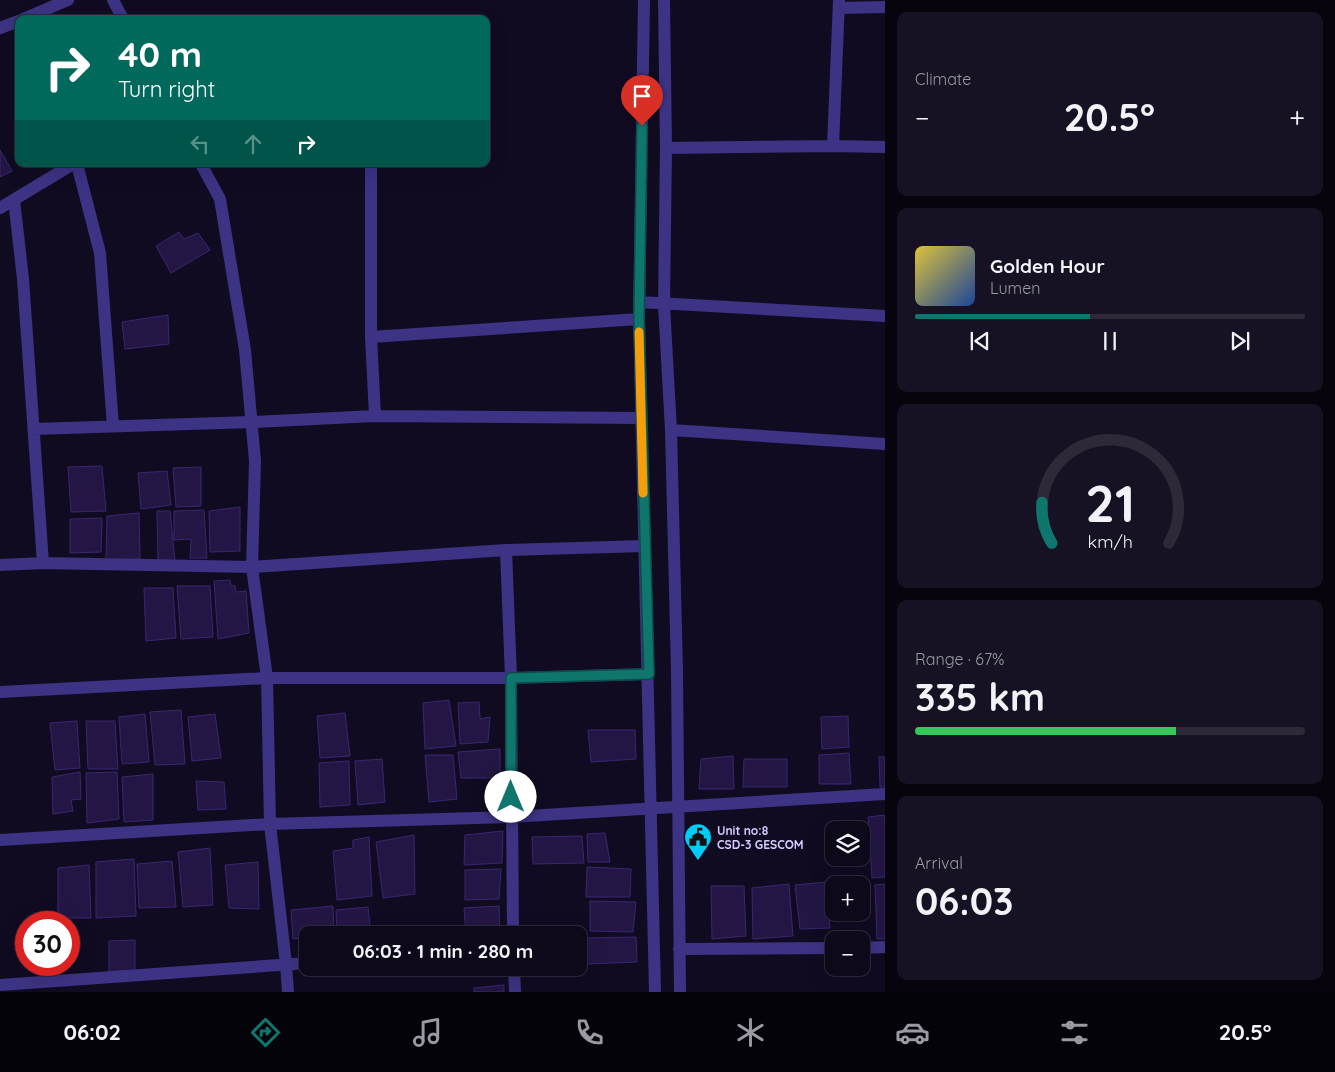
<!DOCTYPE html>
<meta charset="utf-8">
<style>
body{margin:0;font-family:Quicksand,sans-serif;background:#161123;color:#f1f3f6;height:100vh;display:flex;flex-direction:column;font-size:19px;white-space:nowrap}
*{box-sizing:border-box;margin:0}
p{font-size:16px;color:#9a9aa2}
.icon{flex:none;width:28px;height:28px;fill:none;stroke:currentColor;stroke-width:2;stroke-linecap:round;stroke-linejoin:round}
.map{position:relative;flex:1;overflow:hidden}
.drawer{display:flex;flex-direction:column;gap:12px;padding:12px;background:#07040e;width:450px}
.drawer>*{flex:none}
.banner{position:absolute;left:15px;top:15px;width:475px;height:152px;border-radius:10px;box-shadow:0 5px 20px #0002,0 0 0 1px #2d2939;background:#00695c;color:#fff;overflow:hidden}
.controls{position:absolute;left:825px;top:821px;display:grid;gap:10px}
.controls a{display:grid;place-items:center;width:45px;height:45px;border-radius:10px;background:#0d081a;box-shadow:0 5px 20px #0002,0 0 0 1px #2d2939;font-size:25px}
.speed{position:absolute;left:15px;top:911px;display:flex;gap:10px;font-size:25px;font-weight:700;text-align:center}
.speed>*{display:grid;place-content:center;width:65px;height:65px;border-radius:50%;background:#0d081a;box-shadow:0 5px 20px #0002,0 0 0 1px #2d2939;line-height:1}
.speed .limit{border:8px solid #d22;background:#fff;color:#111}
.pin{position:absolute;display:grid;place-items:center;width:42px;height:42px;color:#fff;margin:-51px -21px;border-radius:50% 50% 50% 0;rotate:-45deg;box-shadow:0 0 5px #0007}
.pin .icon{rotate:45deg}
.me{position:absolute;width:55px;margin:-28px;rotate:0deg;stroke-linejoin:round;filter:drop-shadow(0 0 4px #0008)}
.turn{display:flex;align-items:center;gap:18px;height:105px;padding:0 20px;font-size:22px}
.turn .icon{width:65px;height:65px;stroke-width:2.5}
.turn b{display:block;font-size:35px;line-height:42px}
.lanes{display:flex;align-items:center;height:48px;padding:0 20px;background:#0003;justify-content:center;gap:25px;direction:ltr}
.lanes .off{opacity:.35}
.big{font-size:38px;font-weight:700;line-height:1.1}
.drawer .tile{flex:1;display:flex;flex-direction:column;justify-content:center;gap:8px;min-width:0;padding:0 18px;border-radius:10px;background:#161123}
.drawer .dial{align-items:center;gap:0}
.dial svg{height:130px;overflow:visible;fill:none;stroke:#2d2939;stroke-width:7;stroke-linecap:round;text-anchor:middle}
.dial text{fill:#f1f3f6;stroke:none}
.song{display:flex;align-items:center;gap:15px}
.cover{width:60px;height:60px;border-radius:8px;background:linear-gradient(135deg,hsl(50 70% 55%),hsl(220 70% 35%))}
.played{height:5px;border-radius:2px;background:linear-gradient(90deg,#0f766e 45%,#2d2939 45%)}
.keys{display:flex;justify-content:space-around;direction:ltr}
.heat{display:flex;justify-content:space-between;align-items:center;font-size:28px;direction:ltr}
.charge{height:8px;border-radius:4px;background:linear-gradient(90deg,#34c759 67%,#2d2939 0)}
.trip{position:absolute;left:299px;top:926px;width:288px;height:50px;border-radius:10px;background:#0d081a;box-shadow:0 5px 20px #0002,0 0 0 1px #2d2939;font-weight:700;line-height:50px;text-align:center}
.tabs{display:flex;height:80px;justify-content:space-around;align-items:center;background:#05030a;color:#9a9aa2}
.tabs .icon{width:35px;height:35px}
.tabs .current{color:#0f766e}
.tabs b{font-size:22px;color:#f1f3f6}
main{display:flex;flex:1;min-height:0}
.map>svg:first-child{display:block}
</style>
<main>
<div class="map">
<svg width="885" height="992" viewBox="0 0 885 992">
<rect width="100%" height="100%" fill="#110b22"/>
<!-- building -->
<path fill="#231644" stroke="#3a2672" d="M0 150 12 171 0 177Z
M179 232 184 239 198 233 210 250 171 273 156 246Z
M168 315 169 344 125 349 122 322Z
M102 466 106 511 71 512 68 467Z
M201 467V506L176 507 173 468Z
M167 471 171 505 141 509 138 473Z
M240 507V551L210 552 209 511Z
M204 510 207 558H190L191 539 174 540V511Z
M157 511H170L175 561H158Z
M139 513 140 559 106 560 107 516Z
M102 518 101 552 70 553V519Z
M230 580 231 586H235L236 592 246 591 249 633 218 639 214 581Z
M177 586H210L213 637 181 639Z
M144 588H173L176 638 146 641Z
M449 700 456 746 425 749 423 703Z
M479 702 480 719 490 717 488 742 460 744 458 703Z
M181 710 185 764 155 765 150 712Z
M345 713 350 756 320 758 317 716Z
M145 714 149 762 122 764 119 717Z
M215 714 221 758 192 761 188 717Z
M848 716 849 747 822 749 821 717Z
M77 721 80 768 55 770 50 723Z
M86 721H115L118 769H88Z
M588 730H635L636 759 591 762Z
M500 749V778H461L458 752Z
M849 753 851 784H819V755Z
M425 755H453L457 799 429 802Z
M733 756 734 789H699L701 759Z
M879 757H885V787H880Z
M382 759 385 802 358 805 355 761Z
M744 759H787V787H743Z
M349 761 350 805 320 807 319 763Z
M80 772 81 799 71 800 73 811 53 814 52 777Z
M117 772 119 819 87 823 86 773Z
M153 774V820L124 822 122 777Z
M196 781 224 782 226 809 198 810Z
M885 815V877L872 878 868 817Z
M503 831 502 863 464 865 465 835Z
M605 833 610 862H588L587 834Z
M414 835 415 894 383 898 376 842Z
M582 836 584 863 533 864 532 837Z
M369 837 372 896 337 900 333 851 353 848V840Z
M210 848 213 905 183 907 178 852Z
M134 859 136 916 96 918V862Z
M172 861 176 907 139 908 137 864Z
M258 862 259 909 229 908 225 865Z
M89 865 91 918H58V868Z
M587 867 631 869 630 897H586Z
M501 869 499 899 465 900V870Z
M826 882 830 928 800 929 795 885Z
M789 884 793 936 753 939 752 888Z
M885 884V939H877L875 885Z
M711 886H744L746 936 712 939Z
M590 901 636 902 633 932 590 931Z
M333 906 334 935H308V937L293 939 291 910Z
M499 906 500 935H466L464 908Z
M368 907 371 935H337L336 910Z
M580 933V961H578V935H533Z
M636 937 637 962 586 964 585 938Z
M135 940V970L109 972V941Z
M504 985V992H474V988Z"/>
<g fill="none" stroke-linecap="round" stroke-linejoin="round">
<!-- minor -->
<path stroke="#3c3384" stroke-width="12" d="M113 0 123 19
M644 0 639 319 655 992
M664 0 666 148 664 305 671 430 677 671 680 992
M839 8 885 7
M23 19 68 0
M0 28 19 21
M833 146 839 0
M666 148 833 146 885 147
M77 164 100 253 113 426
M201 164 220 199 245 350 255 461 252 567 267 678 270 824 286 964 288 992
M371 164V337L375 416
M14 200 23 279 43 563
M0 208 73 164
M639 302 885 316
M371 337 639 319
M34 429 252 422 375 416 641 418
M671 430 885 444
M506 550 511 678 513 935
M0 565 43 563 252 567 506 550 644 546
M0 692 267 678H511L649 674
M0 840 270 824 511 817 885 794
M861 948 885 947
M679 949 834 948
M514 968 515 992
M0 985 308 963"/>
</g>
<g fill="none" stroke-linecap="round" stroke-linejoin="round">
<!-- route casing -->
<g stroke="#0a4d48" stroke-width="12">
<path id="route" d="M511 797V678L649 674 639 319 642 126"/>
</g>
<!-- route -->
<use href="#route" stroke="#0f766e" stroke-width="9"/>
<!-- slow -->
<path stroke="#f59e0b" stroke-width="9" d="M639 332 643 493"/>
</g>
<!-- icons -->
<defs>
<g id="civic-pin" transform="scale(1.4375)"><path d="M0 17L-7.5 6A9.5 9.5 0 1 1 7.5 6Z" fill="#00cdf7" stroke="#110b22"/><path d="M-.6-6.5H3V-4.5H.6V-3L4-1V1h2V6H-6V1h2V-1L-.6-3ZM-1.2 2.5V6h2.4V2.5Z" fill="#111"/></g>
</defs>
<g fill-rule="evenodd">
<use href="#civic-pin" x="698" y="837"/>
</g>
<g text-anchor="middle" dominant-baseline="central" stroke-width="5" stroke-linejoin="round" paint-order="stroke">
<!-- poi labels -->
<g font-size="12" font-weight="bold" fill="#d5ccff" stroke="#110b22" text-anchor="start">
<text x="717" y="830">Unit no:8<tspan x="717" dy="14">CSD-3 GESCOM</tspan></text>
</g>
</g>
</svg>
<div class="controls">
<a><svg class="icon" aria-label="layers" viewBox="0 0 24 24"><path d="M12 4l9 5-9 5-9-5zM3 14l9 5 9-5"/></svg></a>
<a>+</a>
<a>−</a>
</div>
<div class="speed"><div class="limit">30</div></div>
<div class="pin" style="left:642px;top:126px;background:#d93025"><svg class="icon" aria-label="arrive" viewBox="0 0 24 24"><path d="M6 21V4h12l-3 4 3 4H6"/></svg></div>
<svg class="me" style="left:511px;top:797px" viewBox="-20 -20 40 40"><circle r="19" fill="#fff"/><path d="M0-13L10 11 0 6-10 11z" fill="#0f766e"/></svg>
<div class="trip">06:03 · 1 min · 280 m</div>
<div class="banner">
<div class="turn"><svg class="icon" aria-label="right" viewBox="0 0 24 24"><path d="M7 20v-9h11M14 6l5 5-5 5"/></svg><div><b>40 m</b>Turn right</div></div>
<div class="lanes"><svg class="icon off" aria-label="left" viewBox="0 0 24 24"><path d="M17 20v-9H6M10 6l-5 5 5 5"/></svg><svg class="icon off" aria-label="ahead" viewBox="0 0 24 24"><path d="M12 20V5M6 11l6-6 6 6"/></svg><svg class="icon" aria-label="right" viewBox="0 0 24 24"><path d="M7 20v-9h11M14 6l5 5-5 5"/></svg></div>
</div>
</div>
<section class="drawer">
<div class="tile"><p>Climate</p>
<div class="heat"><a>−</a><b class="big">20.5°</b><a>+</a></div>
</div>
<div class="tile">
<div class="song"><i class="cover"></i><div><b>Golden Hour</b><p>Lumen</p></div></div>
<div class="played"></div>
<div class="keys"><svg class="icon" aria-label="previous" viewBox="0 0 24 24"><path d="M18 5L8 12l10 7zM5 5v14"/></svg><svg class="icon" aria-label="pause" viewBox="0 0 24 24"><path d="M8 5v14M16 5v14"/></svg><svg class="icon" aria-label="next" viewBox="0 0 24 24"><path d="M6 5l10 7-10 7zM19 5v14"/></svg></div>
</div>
<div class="tile dial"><svg viewBox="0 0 100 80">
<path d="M14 69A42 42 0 1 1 86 69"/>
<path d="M14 69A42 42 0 0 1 8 44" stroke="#0f766e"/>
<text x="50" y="56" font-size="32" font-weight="700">21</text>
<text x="50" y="72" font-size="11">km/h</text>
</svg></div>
<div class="tile"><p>Range · 67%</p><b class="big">335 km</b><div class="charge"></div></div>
<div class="tile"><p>Arrival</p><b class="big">06:03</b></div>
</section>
</main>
<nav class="tabs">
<b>06:02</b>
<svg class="icon current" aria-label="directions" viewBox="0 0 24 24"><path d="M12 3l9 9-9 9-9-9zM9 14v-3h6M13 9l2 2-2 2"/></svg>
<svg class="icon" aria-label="music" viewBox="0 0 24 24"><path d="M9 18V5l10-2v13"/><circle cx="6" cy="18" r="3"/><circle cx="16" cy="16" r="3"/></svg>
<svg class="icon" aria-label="phone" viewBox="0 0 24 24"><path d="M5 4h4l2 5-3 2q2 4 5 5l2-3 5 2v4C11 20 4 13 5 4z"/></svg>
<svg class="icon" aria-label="climate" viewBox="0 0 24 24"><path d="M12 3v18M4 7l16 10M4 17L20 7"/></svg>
<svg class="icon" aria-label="car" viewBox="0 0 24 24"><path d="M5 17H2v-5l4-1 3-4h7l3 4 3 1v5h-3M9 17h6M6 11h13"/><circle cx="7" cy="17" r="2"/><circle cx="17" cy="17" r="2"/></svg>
<svg class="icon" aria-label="filters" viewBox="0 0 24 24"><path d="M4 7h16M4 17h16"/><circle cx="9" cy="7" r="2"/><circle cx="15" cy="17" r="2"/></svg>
<b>20.5°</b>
</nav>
